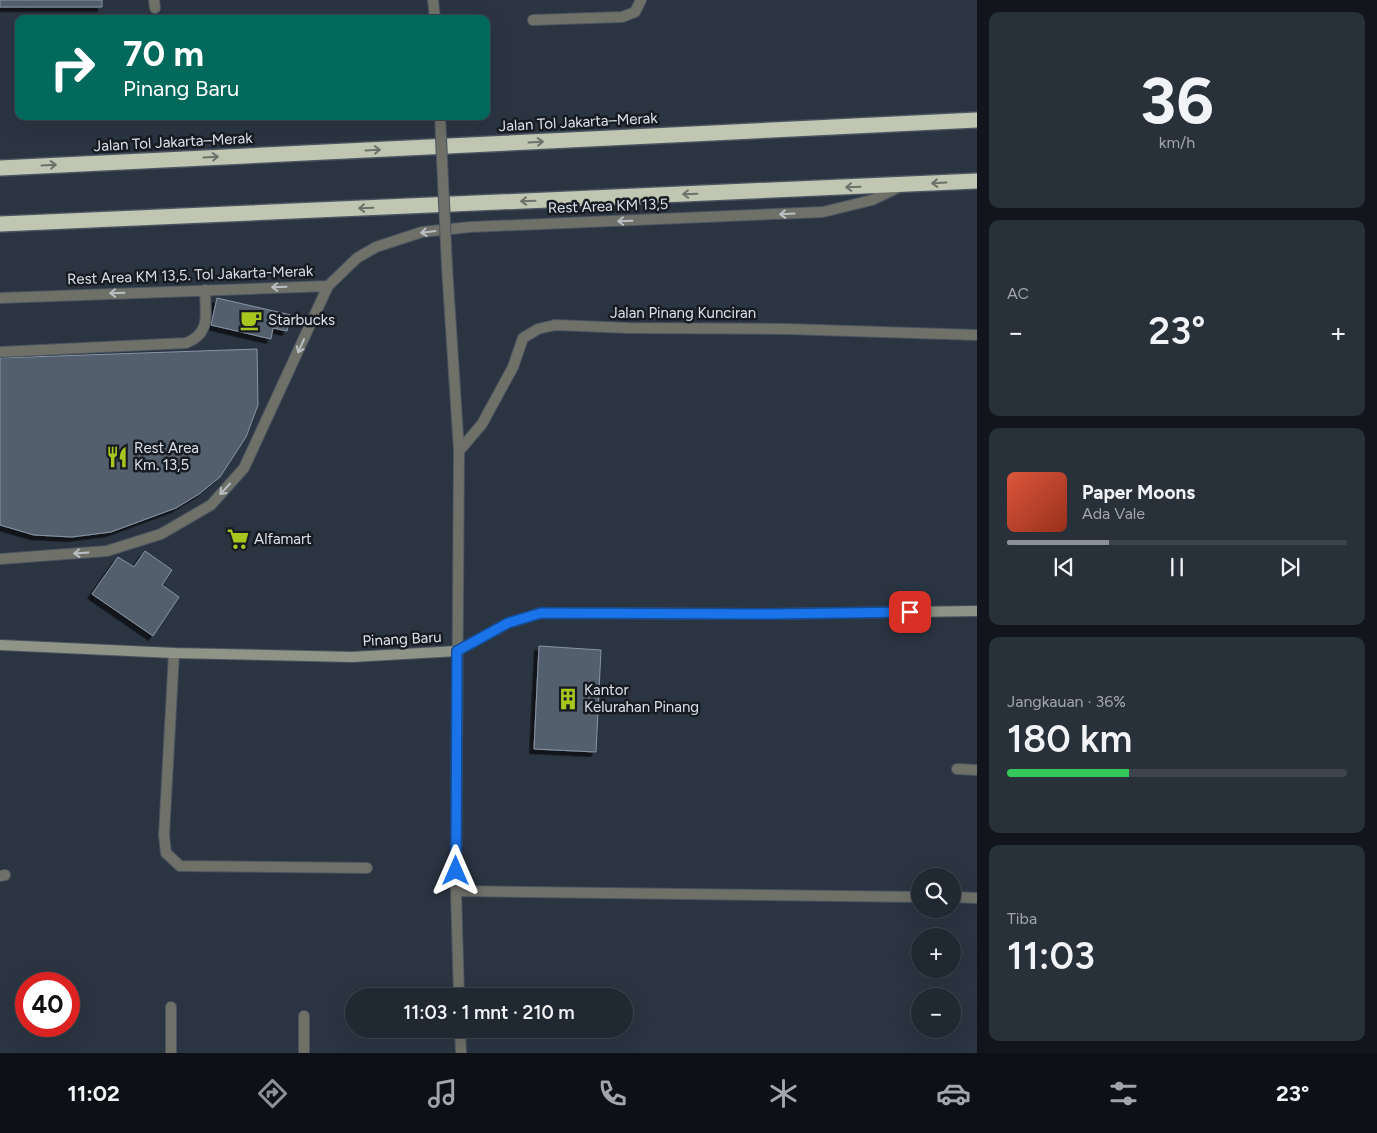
<!DOCTYPE html>
<html lang="id">
<meta charset="utf-8">
<style>
body{margin:0;font-family:Figtree,sans-serif;background:#28303a;color:#f1f3f6;height:100vh;display:flex;flex-direction:column;font-size:19px;white-space:nowrap}
*{box-sizing:border-box;margin:0}
p{font-size:16px;color:#a2a6ac}
.icon{flex:none;width:28px;height:28px;fill:none;stroke:currentColor;stroke-width:2;stroke-linecap:round;stroke-linejoin:round}
.map{position:relative;flex:1;overflow:hidden}
.sheet{display:flex;flex-direction:column;gap:12px;padding:12px;background:#12161c;width:400px}
.sheet>*{flex:none}
.hud{position:absolute;left:15px;top:15px;width:475px;height:105px;border-radius:10px;box-shadow:0 5px 20px #0002,0 0 0 1px #3d444d;background:#00695c;color:#fff;overflow:hidden}
.buttons{position:absolute;left:911px;top:868px;display:grid;gap:10px}
.buttons a{display:grid;place-items:center;width:50px;height:50px;border-radius:50%;background:#202832;box-shadow:0 5px 20px #0002,0 0 0 1px #3d444d;font-size:25px}
.speed{position:absolute;left:15px;top:972px;display:flex;gap:10px;font-size:25px;font-weight:700;text-align:center}
.speed>*{display:grid;place-content:center;width:65px;height:65px;border-radius:50%;background:#202832;box-shadow:0 5px 20px #0002,0 0 0 1px #3d444d;line-height:1}
.speed .limit{border:8px solid #d22;background:#fff;color:#111}
.pin{position:absolute;display:grid;place-items:center;width:42px;height:42px;color:#fff;margin:-21px;border-radius:10px;box-shadow:0 2px 8px #0006}
.me{position:absolute;width:55px;margin:-28px;rotate:0deg;stroke-linejoin:round;filter:drop-shadow(0 0 4px #0008)}
.turn{display:flex;align-items:center;gap:18px;height:105px;padding:0 25px;font-size:22px}
.turn .icon{width:65px;height:65px;stroke-width:2.5}
.turn b{display:block;font-size:35px;line-height:42px}
.big{font-size:38px;font-weight:600;line-height:1.1}
.sheet .tile{flex:1;display:flex;flex-direction:column;justify-content:center;gap:8px;min-width:0;padding:0 18px;border-radius:10px;background:#28303a}
.sheet .dial{align-items:center;gap:0}
.dial b{font-size:65px;line-height:1}
.song{display:flex;align-items:center;gap:15px}
.cover{width:60px;height:60px;border-radius:8px;background:linear-gradient(135deg,hsl(10 70% 55%),hsl(10 70% 35%))}
.played{height:5px;border-radius:2px;background:linear-gradient(90deg,#8c9099 30%,#3d444d 30%)}
.keys{display:flex;justify-content:space-around;direction:ltr}
.heat{display:flex;justify-content:space-between;align-items:center;font-size:28px;direction:ltr}
.charge{height:8px;border-radius:4px;background:linear-gradient(90deg,#34c759 36%,#3d444d 0)}
.trip{position:absolute;left:345px;top:988px;width:288px;height:50px;border-radius:25px;background:#202832;box-shadow:0 5px 20px #0002,0 0 0 1px #3d444d;font-weight:600;line-height:50px;text-align:center}
.tab-bar{display:flex;height:80px;justify-content:space-around;align-items:center;background:#0d1014;color:#a2a6ac}
.tab-bar .icon{width:35px;height:35px}
.tab-bar .current{color:#8c9099}
.tab-bar b{font-size:22px;color:#f1f3f6}
main{display:flex;flex:1;min-height:0}
.map>svg:first-child{display:block}
</style>
<main>
<div class="map">
<svg width="977" height="1053" viewBox="0 0 977 1053">
<defs>
<filter id="shadow"><feDropShadow dx="-4.5" dy="4.5" stdDeviation="0" flood-color="#0009"/></filter>
</defs>
<rect width="100%" height="100%" fill="#2b3542"/>
<!-- building -->
<path fill="#525e6d" stroke="#8995a6" filter="url(#shadow)" d="M0 0H102V7H0Z
M217 298 291 315 287 331 273 328 271 339 211 325Z
M257 349 258 405 246 437 220 477 199 494 176 508 111 532 72 537 34 535 0 525V358Z
M145 551 172 570 162 585 179 597 153 636 92 594 118 557 134 567Z
M539 646 601 650 596 752 534 749Z"/>
<g fill="none" stroke-linecap="round" stroke-linejoin="round">
<!-- service casing -->
<g stroke="#4a5460" stroke-width="12">
<path id="service" d="M154 0 155 8
M0 298 328 286
M0 352 186 343C212 333 205 313 205 290
M0 559 107 551 161 534 211 505 244 468 328 286 357 258 376 247 422 232 470 227 823 212 872 200 899 187
M174 653 164 835 166 853 180 866 367 868
M957 769 977 770
M0 876 5 875"/>
</g>
<!-- minor casing -->
<g stroke="#4a5460" stroke-width="12">
<path id="minor" d="M533 20 622 17 635 12 641 0
M459 451 482 424 513 367 523 338 538 329 555 325 629 328 787 329 977 335
M456 891 920 897
M952 897 977 898
M171 1053V1007
M304 1053V1016"/>
</g>
<!-- tertiary casing -->
<g stroke="#4a5460" stroke-width="12">
<path id="tertiary" d="M433 0 435 19
M447 267 459 451 456 891 459 996
M460 1029 461 1053"/>
</g>
<!-- secondary casing -->
<g stroke="#4a5460" stroke-width="12">
<path id="secondary" d="M0 645 174 653 352 657 457 651 508 623 541 613 770 614 977 611"/>
</g>
<!-- motorway casing -->
<g stroke="#4a5460" stroke-width="18">
<path id="motorway" d="M0 168 977 120
M0 224 977 181"/>
</g>
<!-- service -->
<use href="#service" stroke="#6f7169" stroke-width="10"/>
<!-- minor -->
<use href="#minor" stroke="#6f7169" stroke-width="10"/>
<!-- tertiary -->
<use href="#tertiary" stroke="#6f7169" stroke-width="10"/>
<!-- secondary -->
<use href="#secondary" stroke="#909487" stroke-width="10"/>
<!-- motorway -->
<use href="#motorway" stroke="#c0c6b2" stroke-width="15"/>
<!-- tertiary-bridge casing -->
<g stroke="#4a5460" stroke-width="12" stroke-linecap="butt">
<path id="tertiary-bridge" d="M440 116 447 267"/>
</g>
<!-- tertiary-bridge -->
<use href="#tertiary-bridge" stroke="#6f7169" stroke-width="10"/>
</g>
<!-- one-way arrows -->
<defs><path id="oneway-shaft" d="M-6 0H5M1.5-3L5.5 0L1.5 3" fill="none" stroke-width="1.6" stroke-linecap="round" stroke-linejoin="round" transform="scale(1.25)"/></defs>
<g stroke="#6c716a">
<use href="#oneway-shaft" transform="translate(536 142) rotate(-3)"/>
<use href="#oneway-shaft" transform="translate(373 150) rotate(-3)"/>
<use href="#oneway-shaft" transform="translate(211 157) rotate(-3)"/>
<use href="#oneway-shaft" transform="translate(49 165) rotate(-3)"/>
<use href="#oneway-shaft" transform="translate(939 183) rotate(177)"/>
<use href="#oneway-shaft" transform="translate(853 187) rotate(178)"/>
<use href="#oneway-shaft" transform="translate(690 194) rotate(178)"/>
<use href="#oneway-shaft" transform="translate(528 201) rotate(178)"/>
<use href="#oneway-shaft" transform="translate(366 208) rotate(178)"/>
</g>
<g stroke="#b9bfc3">
<use href="#oneway-shaft" transform="translate(787 214) rotate(177)"/>
<use href="#oneway-shaft" transform="translate(625 221) rotate(178)"/>
<use href="#oneway-shaft" transform="translate(428 232) rotate(173)"/>
<use href="#oneway-shaft" transform="translate(279 287) rotate(178)"/>
<use href="#oneway-shaft" transform="translate(117 293) rotate(178)"/>
<use href="#oneway-shaft" transform="translate(301 346) rotate(114)"/>
<use href="#oneway-shaft" transform="translate(225 489) rotate(133)"/>
<use href="#oneway-shaft" transform="translate(81 553) rotate(176)"/>
</g>
<g fill="none" stroke-linecap="round" stroke-linejoin="round">
<!-- route casing -->
<g stroke="#114b97" stroke-width="12">
<path id="route" d="M456 871 457 651 508 623 541 613 770 614 910 612"/>
</g>
<!-- route -->
<use href="#route" stroke="#1a73e8" stroke-width="9"/>
</g>
<!-- icons -->
<defs>
<g id="cafe-bare" transform="scale(1.725)"><path d="M-5.5-4.5H6V0H3Q3 3.5 0 3.5H-2.5Q-5.5 3.5-5.5 0ZM3-3.2v2h1.7v-2ZM-6 4.5H4V6H-6Z" fill="#a7c71e" stroke="#171c22" stroke-width="2.5" paint-order="stroke"/></g>
<g id="restaurant-bare" transform="scale(1.725)"><path d="M-5-6h1v4h1v-4h1v4h1v-4h1v5L-1.5 .5V6h-2V.5L-5-1ZM5-6V6H3V1.5H1.5Q1.5-4 5-6Z" fill="#a7c71e" stroke="#171c22" stroke-width="2.5" paint-order="stroke"/></g>
<g id="supermarket-bare" transform="scale(1.725)"><path d="M-6-5.5h2.5l.6 2H6L4.5 2H-2.5L-4.4-4H-6ZM-1.5 3.2a1.3 1.3 0 1 0 .1 0ZM3 3.2a1.3 1.3 0 1 0 .1 0Z" fill="#a7c71e" stroke="#171c22" stroke-width="2.5" paint-order="stroke"/></g>
<g id="building-bare" transform="scale(1.725)"><path d="M-4-6H4V6H1V3H-1V6H-4ZM-2.5-4.3h1.7v1.8h-1.7ZM.8-4.3h1.7v1.8H.8ZM-2.5-1h1.7V.8h-1.7ZM.8-1h1.7V.8H.8Z" fill="#a7c71e" stroke="#171c22" stroke-width="2.5" paint-order="stroke"/></g>
</defs>
<g fill-rule="evenodd">
<use href="#cafe-bare" x="251" y="320"/>
<use href="#restaurant-bare" x="117" y="457"/>
<use href="#supermarket-bare" x="238" y="539"/>
<use href="#building-bare" x="568" y="699"/>
</g>
<g text-anchor="middle" dominant-baseline="central" stroke-width="5" stroke-linejoin="round" paint-order="stroke">
<!-- street labels -->
<g font-size="15" fill="#d9e0e9" stroke="#171c22">
<text transform="translate(578 122) rotate(-3)">Jalan Tol Jakarta–Merak</text>
<text transform="translate(173 142) rotate(-3)">Jalan Tol Jakarta–Merak</text>
<text transform="translate(608 206) rotate(-2)">Rest Area KM 13,5</text>
<text transform="translate(190 275) rotate(-2)">Rest Area KM 13,5. Tol Jakarta-Merak</text>
<text x="683" y="313">Jalan Pinang Kunciran</text>
<text transform="translate(402 639) rotate(-3)">Pinang Baru</text>
</g>
<!-- poi labels -->
<g font-size="15" fill="#d9e0e9" stroke="#171c22" text-anchor="start">
<text x="268" y="320">Starbucks</text>
<text x="134" y="448">Rest Area<tspan x="134" dy="17">Km. 13,5</tspan></text>
<text x="254" y="539">Alfamart</text>
<text x="584" y="690">Kantor<tspan x="584" dy="17">Kelurahan Pinang</tspan></text>
</g>
</g>
</svg>
<div class="buttons">
<a><svg class="icon" aria-label="search" viewBox="0 0 24 24"><circle cx="10" cy="10" r="6"/><path d="M15 15l6 6"/></svg></a>
<a>+</a>
<a>−</a>
</div>
<div class="speed"><div class="limit">40</div></div>
<div class="pin" style="left:910px;top:612px;background:#d93025"><svg class="icon" aria-label="arrive" viewBox="0 0 24 24"><path d="M6 21V4h12l-3 4 3 4H6"/></svg></div>
<svg class="me" style="left:456px;top:871px" viewBox="-20 -20 40 40"><path d="M0-17L14 15 0 8-14 15z" fill="#1a73e8" stroke="#fff" stroke-width="4"/></svg>
<div class="trip">11:03 · 1 mnt · 210 m</div>
<div class="hud">
<div class="turn"><svg class="icon" aria-label="right" viewBox="0 0 24 24"><path d="M7 20v-9h11M14 6l5 5-5 5"/></svg><div><b>70 m</b>Pinang Baru</div></div>
</div>
</div>
<section class="sheet">
<div class="tile dial"><b>36</b><p>km/h</p></div>
<div class="tile"><p>AC</p>
<div class="heat"><a>−</a><b class="big">23°</b><a>+</a></div>
</div>
<div class="tile">
<div class="song"><i class="cover"></i><div><b>Paper Moons</b><p>Ada Vale</p></div></div>
<div class="played"></div>
<div class="keys"><svg class="icon" aria-label="previous" viewBox="0 0 24 24"><path d="M18 5L8 12l10 7zM5 5v14"/></svg><svg class="icon" aria-label="pause" viewBox="0 0 24 24"><path d="M8 5v14M16 5v14"/></svg><svg class="icon" aria-label="next" viewBox="0 0 24 24"><path d="M6 5l10 7-10 7zM19 5v14"/></svg></div>
</div>
<div class="tile"><p>Jangkauan · 36%</p><b class="big">180 km</b><div class="charge"></div></div>
<div class="tile"><p>Tiba</p><b class="big">11:03</b></div>
</section>
</main>
<nav class="tab-bar">
<b>11:02</b>
<svg class="icon current" aria-label="directions" viewBox="0 0 24 24"><path d="M12 3l9 9-9 9-9-9zM9 14v-3h6M13 9l2 2-2 2"/></svg>
<svg class="icon" aria-label="music" viewBox="0 0 24 24"><path d="M9 18V5l10-2v13"/><circle cx="6" cy="18" r="3"/><circle cx="16" cy="16" r="3"/></svg>
<svg class="icon" aria-label="phone" viewBox="0 0 24 24"><path d="M5 4h4l2 5-3 2q2 4 5 5l2-3 5 2v4C11 20 4 13 5 4z"/></svg>
<svg class="icon" aria-label="climate" viewBox="0 0 24 24"><path d="M12 3v18M4 7l16 10M4 17L20 7"/></svg>
<svg class="icon" aria-label="car" viewBox="0 0 24 24"><path d="M5 17H2v-5l4-1 3-4h7l3 4 3 1v5h-3M9 17h6M6 11h13"/><circle cx="7" cy="17" r="2"/><circle cx="17" cy="17" r="2"/></svg>
<svg class="icon" aria-label="filters" viewBox="0 0 24 24"><path d="M4 7h16M4 17h16"/><circle cx="9" cy="7" r="2"/><circle cx="15" cy="17" r="2"/></svg>
<b>23°</b>
</nav>
